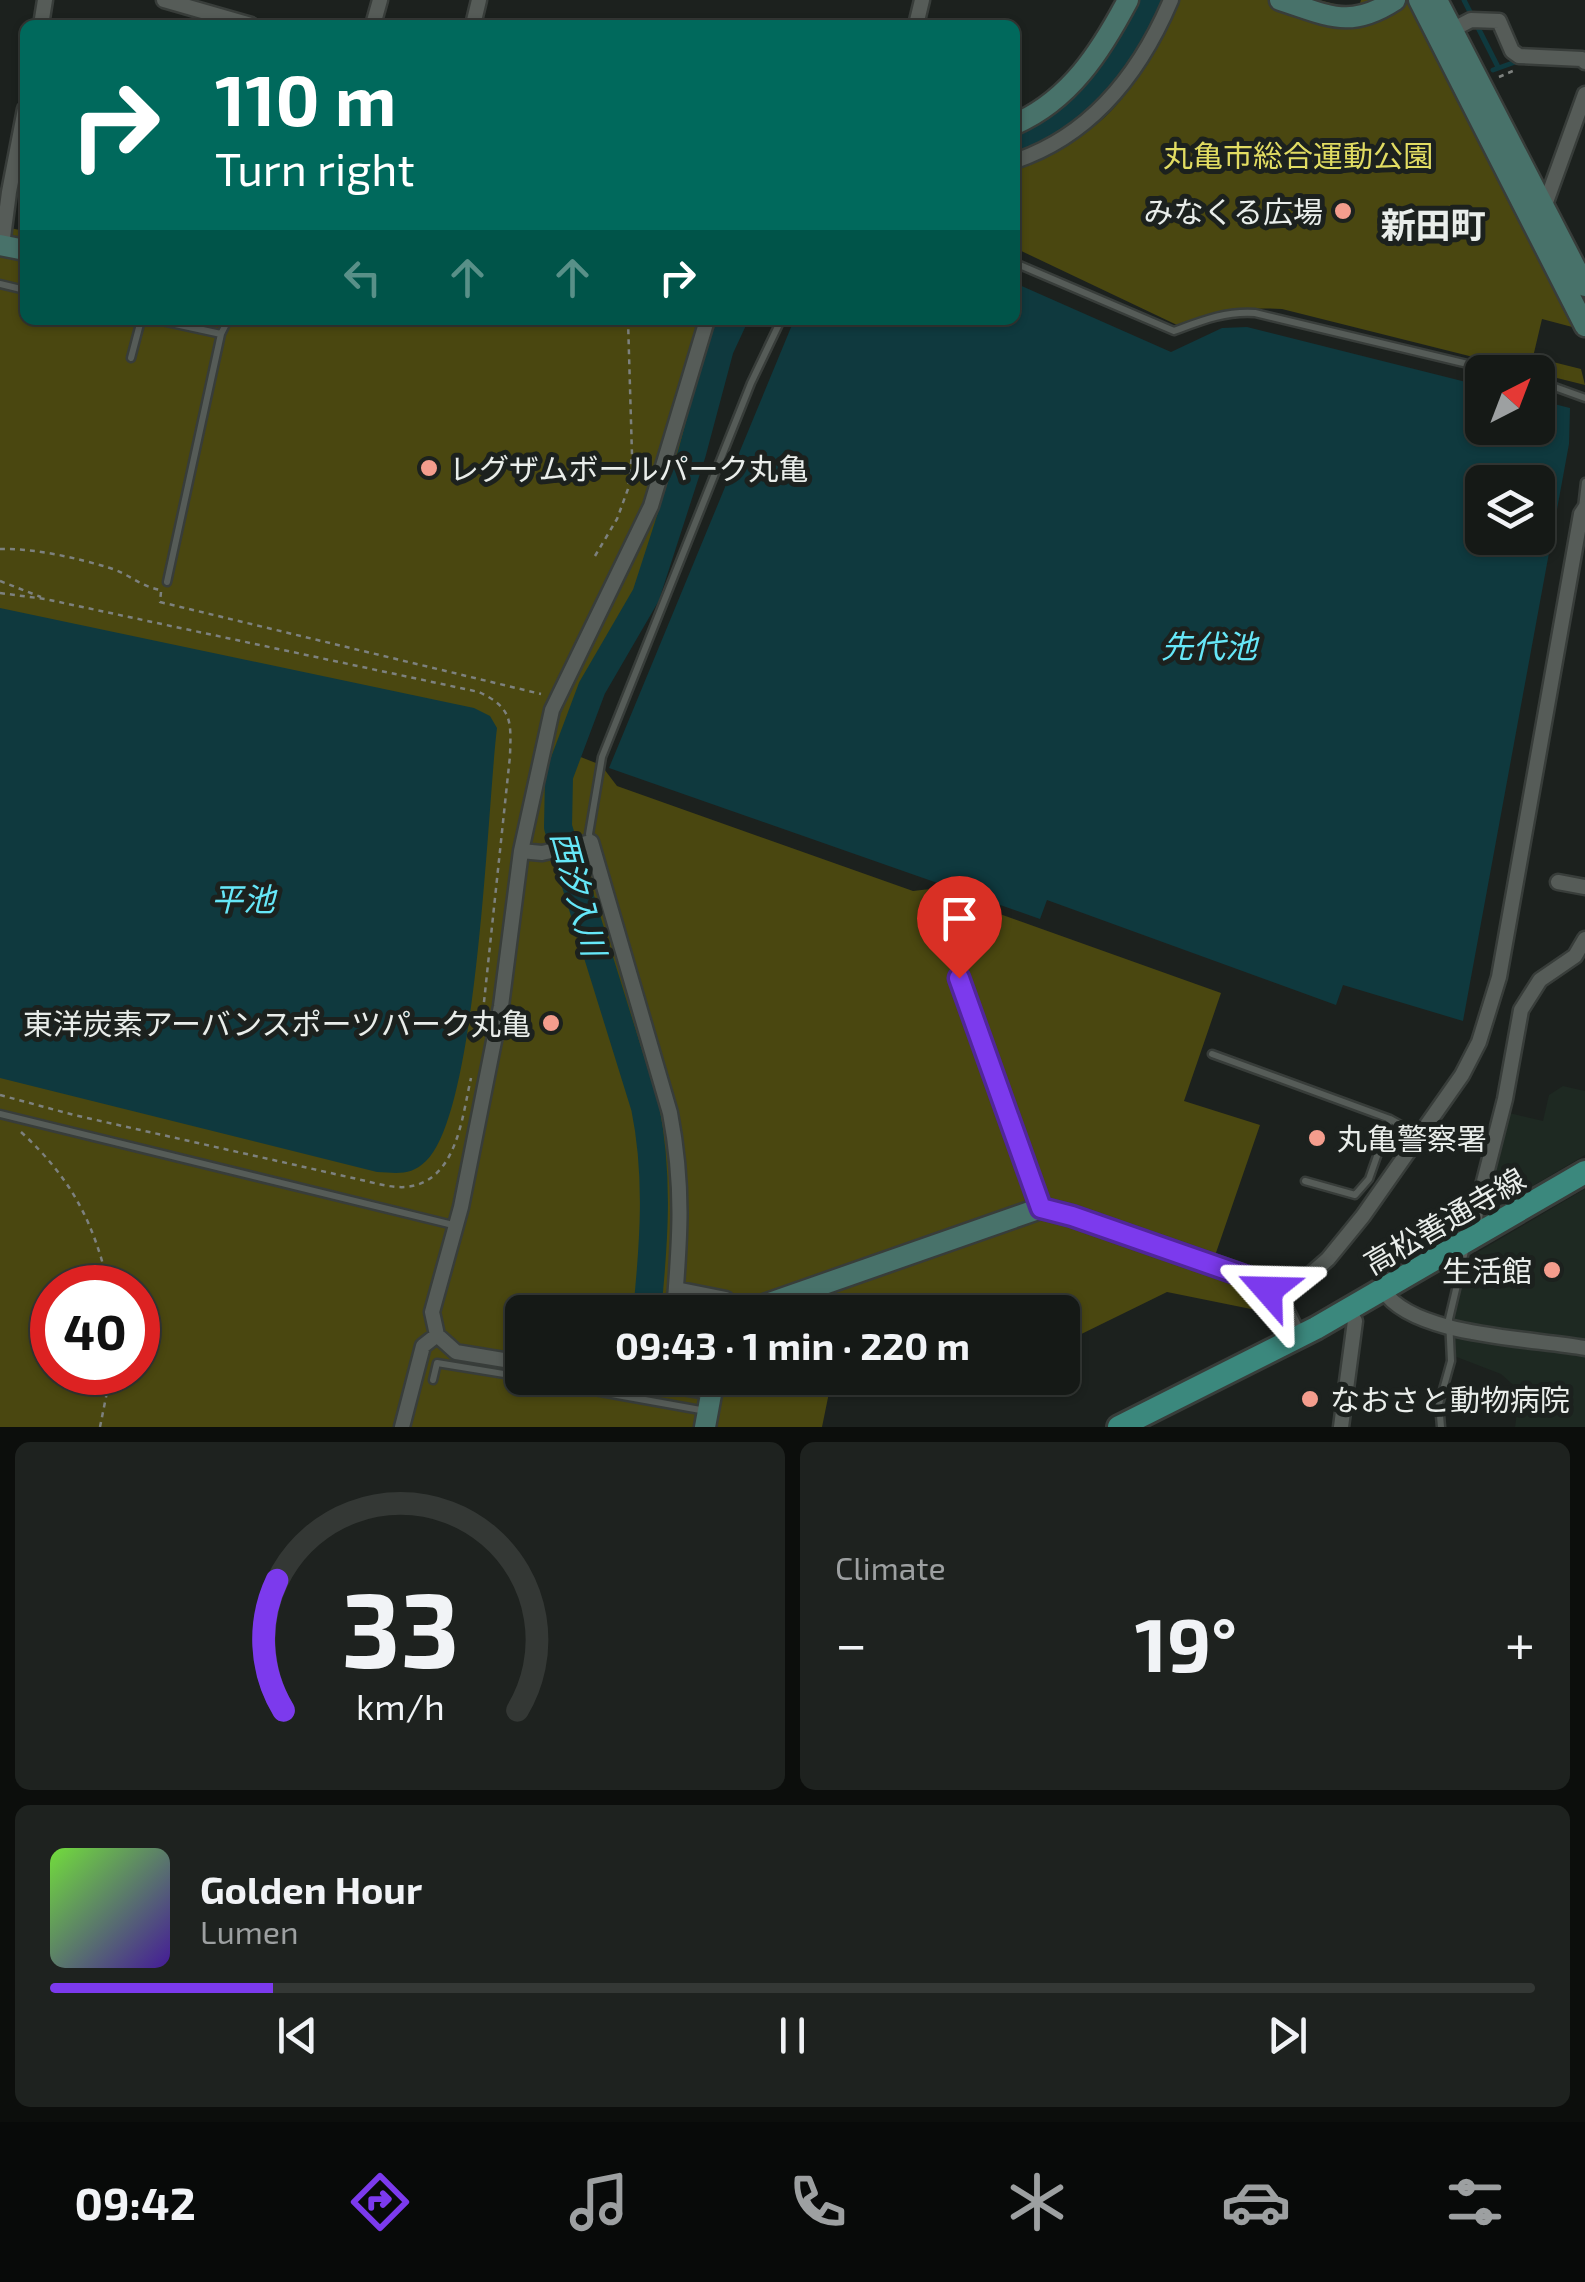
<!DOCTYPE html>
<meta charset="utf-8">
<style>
body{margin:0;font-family:"Exo 2","Noto Sans JP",sans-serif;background:#1e221f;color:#f1f3f6;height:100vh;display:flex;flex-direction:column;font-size:38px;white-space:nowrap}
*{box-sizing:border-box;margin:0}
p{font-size:32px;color:#9da0a1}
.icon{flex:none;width:55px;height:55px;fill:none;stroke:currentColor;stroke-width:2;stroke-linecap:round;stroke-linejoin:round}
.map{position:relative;height:1427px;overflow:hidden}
.sheet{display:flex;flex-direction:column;gap:15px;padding:15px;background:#0c0e0c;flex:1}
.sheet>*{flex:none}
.top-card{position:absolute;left:20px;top:20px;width:1000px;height:305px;border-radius:15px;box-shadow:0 2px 8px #0004,0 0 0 2px #343835;background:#00695c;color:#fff;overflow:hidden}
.needle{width:65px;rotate:42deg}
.fabs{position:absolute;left:1465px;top:355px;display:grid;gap:20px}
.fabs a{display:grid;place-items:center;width:90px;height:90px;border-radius:15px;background:#151916;box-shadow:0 2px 8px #0004,0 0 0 2px #343835;font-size:50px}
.speed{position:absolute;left:30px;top:1265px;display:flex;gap:20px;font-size:50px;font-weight:700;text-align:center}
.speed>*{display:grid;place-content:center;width:130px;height:130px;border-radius:50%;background:#151916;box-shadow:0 2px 8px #0004,0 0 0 2px #343835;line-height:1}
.speed .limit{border:15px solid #d22;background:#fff;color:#111}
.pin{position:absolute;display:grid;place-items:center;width:85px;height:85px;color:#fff;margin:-102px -42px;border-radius:50% 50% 50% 0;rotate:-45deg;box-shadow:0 0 10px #0007}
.pin .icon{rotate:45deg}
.me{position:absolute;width:110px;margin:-55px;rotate:295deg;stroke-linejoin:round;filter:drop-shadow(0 0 8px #0008)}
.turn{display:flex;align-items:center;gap:35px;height:210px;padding:0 30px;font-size:45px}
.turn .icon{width:130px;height:130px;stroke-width:2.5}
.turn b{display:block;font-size:70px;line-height:85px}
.lanes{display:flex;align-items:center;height:95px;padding:0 30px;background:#0003;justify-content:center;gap:50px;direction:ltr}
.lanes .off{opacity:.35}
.big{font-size:75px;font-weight:700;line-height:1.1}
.sheet .widget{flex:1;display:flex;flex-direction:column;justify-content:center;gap:15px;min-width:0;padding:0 35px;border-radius:15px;background:#1e221f}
.sheet .dial{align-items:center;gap:0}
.dial svg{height:260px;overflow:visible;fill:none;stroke:#343835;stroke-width:7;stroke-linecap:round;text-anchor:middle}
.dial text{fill:#f1f3f6;stroke:none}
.song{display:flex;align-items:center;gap:30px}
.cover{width:120px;height:120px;border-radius:15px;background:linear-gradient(135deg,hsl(100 70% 55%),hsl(260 70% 35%))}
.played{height:10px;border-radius:5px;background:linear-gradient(90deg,#7c3aed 15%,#343835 15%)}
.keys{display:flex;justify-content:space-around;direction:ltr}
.heat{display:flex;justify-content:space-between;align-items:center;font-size:55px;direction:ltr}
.sheet .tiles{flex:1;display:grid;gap:15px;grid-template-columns:1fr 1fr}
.widget:last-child{grid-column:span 2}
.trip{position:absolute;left:505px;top:1295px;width:575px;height:100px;border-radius:15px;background:#151916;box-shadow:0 2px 8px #0004,0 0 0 2px #343835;font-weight:700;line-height:100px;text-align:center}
.dock{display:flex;height:160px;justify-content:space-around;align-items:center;background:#080a09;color:#9da0a1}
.dock .icon{width:70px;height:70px}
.dock .current{color:#7c3aed}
.dock b{font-size:45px;color:#f1f3f6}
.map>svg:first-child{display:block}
</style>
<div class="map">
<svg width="1585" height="1427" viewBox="0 0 1585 1427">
<rect width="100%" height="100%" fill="#1c211e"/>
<!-- built -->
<path fill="#1e2922" d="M1563 1086 1585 1091V1155L1480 1217 1505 1112 1543 1121 1549 1095Z
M1585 1189V1427H1515L1520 1391 1501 1374 1454 1356 1452 1322 1466 1259Z"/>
<!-- green -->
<path fill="#4a4710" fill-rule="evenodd" d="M1179 0H1319L1358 10 1361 0H1411L1576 328 1542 319 1533 357 1581 369 1585 385 1282 309C1246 307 1212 311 1177 325L1015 248V166C1044 155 1074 143 1098 123 1131 97 1162 39 1179 0Z
M0 226 25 231V320H737L721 339 638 594 620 625 573 754 601 765 617 786 913 891 930 889 1221 993 1184 1101 1260 1125 1209 1273 1247 1286 1276 1314 1167 1292 1063 1343 1062 1312H522V1378H832L822 1427H0ZM52 1288H138V1372H52Z"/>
<!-- water -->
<path fill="#0f393e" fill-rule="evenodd" d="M1015 283 1171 352 1222 328 1247 327 1482 386V428H1538V400L1570 408 1569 444 1463 1021 1343 985 1336 1005 1047 900 1040 919 609 768 794 320H1015ZM1482 482H1538V538H1482Z
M0 608 474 708 490 716 497 728C487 810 478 1111 426 1161 411 1176 397 1173 377 1172L0 1078Z"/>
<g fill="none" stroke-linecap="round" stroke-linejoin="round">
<!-- stream -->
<path stroke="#0f393e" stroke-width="5" d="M1464 0 1498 67
M1493 70 1518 61"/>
<!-- river -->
<path stroke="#0f393e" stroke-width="28" d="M1015 147C1083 124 1125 63 1153 0
M647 1312C654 1243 659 1175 645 1107L558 827 559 776 592 688 646 595 692 453 720 348 733 320"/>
<!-- lane casing -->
<g stroke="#383d3a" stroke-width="11">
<path id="lane" d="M1015 263 1174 331C1201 321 1225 311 1255 313L1501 372
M0 284 25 290
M157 320 221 334
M131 358 141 320
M1538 381 1585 398
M1582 508 1585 482
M167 582 221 334 228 320
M591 842 589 834 602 757 751 383 781 320
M959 978 1039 1202
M1212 1054 1390 1119 1419 1135
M0 1114 453 1225
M1305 1181 1355 1195 1369 1179 1390 1119
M523 1378 706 1411
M433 1380 437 1363 522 1377
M1441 1427 1439 1404 1451 1361 1449 1319 1466 1247"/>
</g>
<!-- street casing -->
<g stroke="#383d3a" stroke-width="19">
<path id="street" d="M164 0 251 25
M41 25 45 0
M373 25 380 0
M473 25 479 0
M916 25 922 0
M1446 33 1471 20 1499 21 1512 51 1519 56 1582 59 1585 62
M1015 161C1092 135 1140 73 1171 0
M1540 208 1545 205 1585 94
M2 245 9 192 25 109
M521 851 542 853 591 842 670 1113C684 1186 680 1239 674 1312
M1558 882 1585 887
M1478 1235 1475 1217 1505 1099 1521 1010 1540 980 1575 956 1585 939
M676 1289 726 1299 734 1312
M1383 1290C1413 1337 1533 1338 1585 1348
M1299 1336 1281 1300 1328 1259 1363 1216 1462 1075 1479 1042 1499 977 1581 514 1585 508
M522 1363 456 1352 437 1335 432 1312 461 1207 501 1006 521 851 552 710 651 506 707 320
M631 1378 711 1392
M402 1427 423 1346 437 1335
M1341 1427 1355 1321 1348 1310"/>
</g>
<!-- secondary casing -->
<g stroke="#383d3a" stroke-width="25">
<path id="secondary" d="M1280 0C1328 15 1349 30 1395 0
M1419 0 1585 326
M1437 0 1585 286
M1015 124C1070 100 1101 51 1128 0
M0 245 25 250
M744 1312 1041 1208 1072 1216 1247 1277 1281 1300
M705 1427 714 1378"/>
</g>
<!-- primary casing -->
<g stroke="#383d3a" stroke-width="28">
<path id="primary" d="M1119 1427 1316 1328 1585 1172"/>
</g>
<!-- path -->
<path stroke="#7d817e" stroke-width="2.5" stroke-dasharray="5 5" stroke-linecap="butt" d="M1499 77 1515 70
M0 549C35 548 77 558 110 568 129 574 141 587 161 590
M595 556 617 519 628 489 632 455 628 320
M0 581 41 597
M161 592 160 602 541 694
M0 593 45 599 479 692C513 708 511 722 510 756L482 1021
M0 1095 74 1115 366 1181C378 1184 393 1188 406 1187 457 1182 462 1117 471 1078
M21 1132C71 1178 94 1222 109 1288
M100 1427 111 1372"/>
<!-- lane -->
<use href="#lane" stroke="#565c58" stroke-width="6"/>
<!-- street -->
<use href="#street" stroke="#565c58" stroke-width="14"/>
<!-- secondary -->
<use href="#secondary" stroke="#48726a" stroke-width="20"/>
<!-- primary -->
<use href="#primary" stroke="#3b887d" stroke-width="22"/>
</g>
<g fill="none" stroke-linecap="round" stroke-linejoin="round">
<!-- route casing -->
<g stroke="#51269a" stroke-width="25">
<path id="route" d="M959 978 1041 1208 1072 1216 1247 1277 1268 1290"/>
</g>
<!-- route -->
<use href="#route" stroke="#7c3aed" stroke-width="18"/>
</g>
<!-- markers -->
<g fill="#f49d8d" stroke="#1c211e" stroke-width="4">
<circle cx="1343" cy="211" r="10"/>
<circle cx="429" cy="468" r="10"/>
<circle cx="551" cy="1023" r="10"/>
<circle cx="1317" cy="1138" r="10"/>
<circle cx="1552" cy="1270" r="10"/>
<circle cx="1310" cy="1399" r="10"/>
</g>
<g text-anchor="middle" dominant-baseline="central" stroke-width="10" stroke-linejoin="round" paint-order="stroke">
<!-- park labels -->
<g font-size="30" fill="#e1dc62" stroke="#1c211e">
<text x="1298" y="155">丸亀市総合運動公園</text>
</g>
<!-- poi labels -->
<g font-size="30" fill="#e9edea" stroke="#1c211e" text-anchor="end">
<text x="1323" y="211">みなくる広場</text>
<text x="449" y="468" text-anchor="start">レグザムボールパーク丸亀</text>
<text x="531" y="1023">東洋炭素アーバンスポーツパーク丸亀</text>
<text x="1337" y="1138" text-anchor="start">丸亀警察署</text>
<text x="1532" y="1270">生活館</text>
<text x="1330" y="1399" text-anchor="start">なおさと動物病院</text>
</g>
<!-- street labels -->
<g font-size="30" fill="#e9edea" stroke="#1c211e">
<text transform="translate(1444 1220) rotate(-30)">高松善通寺線</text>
</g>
<!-- water labels -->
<g font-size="32" font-style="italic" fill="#66e7f8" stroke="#1c211e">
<text x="1209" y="645">先代池</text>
<text transform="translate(580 893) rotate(75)">西汐入川</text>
<text x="243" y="898">平池</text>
</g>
<!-- quarter labels -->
<g font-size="35" font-weight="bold" fill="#e9edea" stroke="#1c211e">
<text x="1433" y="224">新田町</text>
</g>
</g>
</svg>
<div class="fabs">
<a><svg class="needle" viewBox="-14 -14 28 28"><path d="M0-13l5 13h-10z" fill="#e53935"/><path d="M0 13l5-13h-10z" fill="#9da0a1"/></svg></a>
<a><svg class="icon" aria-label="layers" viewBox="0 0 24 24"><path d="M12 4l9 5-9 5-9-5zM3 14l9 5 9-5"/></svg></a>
</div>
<div class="speed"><div class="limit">40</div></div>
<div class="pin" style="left:959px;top:978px;background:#d93025"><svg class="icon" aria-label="arrive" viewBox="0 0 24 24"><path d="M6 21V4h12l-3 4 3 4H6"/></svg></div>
<svg class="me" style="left:1268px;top:1290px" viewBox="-20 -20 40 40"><path d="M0-17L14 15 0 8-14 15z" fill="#7c3aed" stroke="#fff" stroke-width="4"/></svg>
<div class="trip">09:43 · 1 min · 220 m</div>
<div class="top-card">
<div class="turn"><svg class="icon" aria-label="right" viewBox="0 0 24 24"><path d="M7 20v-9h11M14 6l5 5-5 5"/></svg><div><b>110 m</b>Turn right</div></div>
<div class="lanes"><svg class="icon off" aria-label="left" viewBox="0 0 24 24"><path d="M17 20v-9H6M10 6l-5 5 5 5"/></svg><svg class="icon off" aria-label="ahead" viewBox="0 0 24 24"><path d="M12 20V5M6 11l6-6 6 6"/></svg><svg class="icon off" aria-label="ahead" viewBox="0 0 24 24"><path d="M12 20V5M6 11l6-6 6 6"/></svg><svg class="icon" aria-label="right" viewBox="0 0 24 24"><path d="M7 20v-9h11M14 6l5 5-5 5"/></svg></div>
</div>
</div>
<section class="sheet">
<div class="tiles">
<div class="widget dial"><svg viewBox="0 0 100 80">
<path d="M14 69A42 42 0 1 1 86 69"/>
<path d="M14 69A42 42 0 0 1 12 29" stroke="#7c3aed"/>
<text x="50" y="56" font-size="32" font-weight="700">33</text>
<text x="50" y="72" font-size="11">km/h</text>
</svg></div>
<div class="widget"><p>Climate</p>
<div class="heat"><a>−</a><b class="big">19°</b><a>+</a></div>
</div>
<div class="widget">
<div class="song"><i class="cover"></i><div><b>Golden Hour</b><p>Lumen</p></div></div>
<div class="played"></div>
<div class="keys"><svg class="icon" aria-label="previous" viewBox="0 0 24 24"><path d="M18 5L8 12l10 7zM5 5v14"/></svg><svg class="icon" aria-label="pause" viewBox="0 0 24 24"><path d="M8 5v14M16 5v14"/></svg><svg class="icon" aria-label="next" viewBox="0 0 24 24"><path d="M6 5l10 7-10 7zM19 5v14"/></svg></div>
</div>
</div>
</section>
<nav class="dock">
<b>09:42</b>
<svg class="icon current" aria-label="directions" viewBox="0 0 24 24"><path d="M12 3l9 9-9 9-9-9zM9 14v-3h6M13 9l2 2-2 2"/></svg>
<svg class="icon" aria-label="music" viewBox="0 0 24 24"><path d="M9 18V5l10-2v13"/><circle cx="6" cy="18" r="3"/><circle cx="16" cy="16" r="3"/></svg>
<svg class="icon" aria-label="phone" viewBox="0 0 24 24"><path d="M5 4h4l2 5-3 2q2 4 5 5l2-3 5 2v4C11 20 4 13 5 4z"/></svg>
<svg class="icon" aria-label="climate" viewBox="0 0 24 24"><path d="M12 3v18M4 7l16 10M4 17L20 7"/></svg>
<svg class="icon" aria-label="car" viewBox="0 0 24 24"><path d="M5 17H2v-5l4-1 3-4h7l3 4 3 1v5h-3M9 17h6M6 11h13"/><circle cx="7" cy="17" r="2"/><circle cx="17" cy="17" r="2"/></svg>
<svg class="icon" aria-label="filters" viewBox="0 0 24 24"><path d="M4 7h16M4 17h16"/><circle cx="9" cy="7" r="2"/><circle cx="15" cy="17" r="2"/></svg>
</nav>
